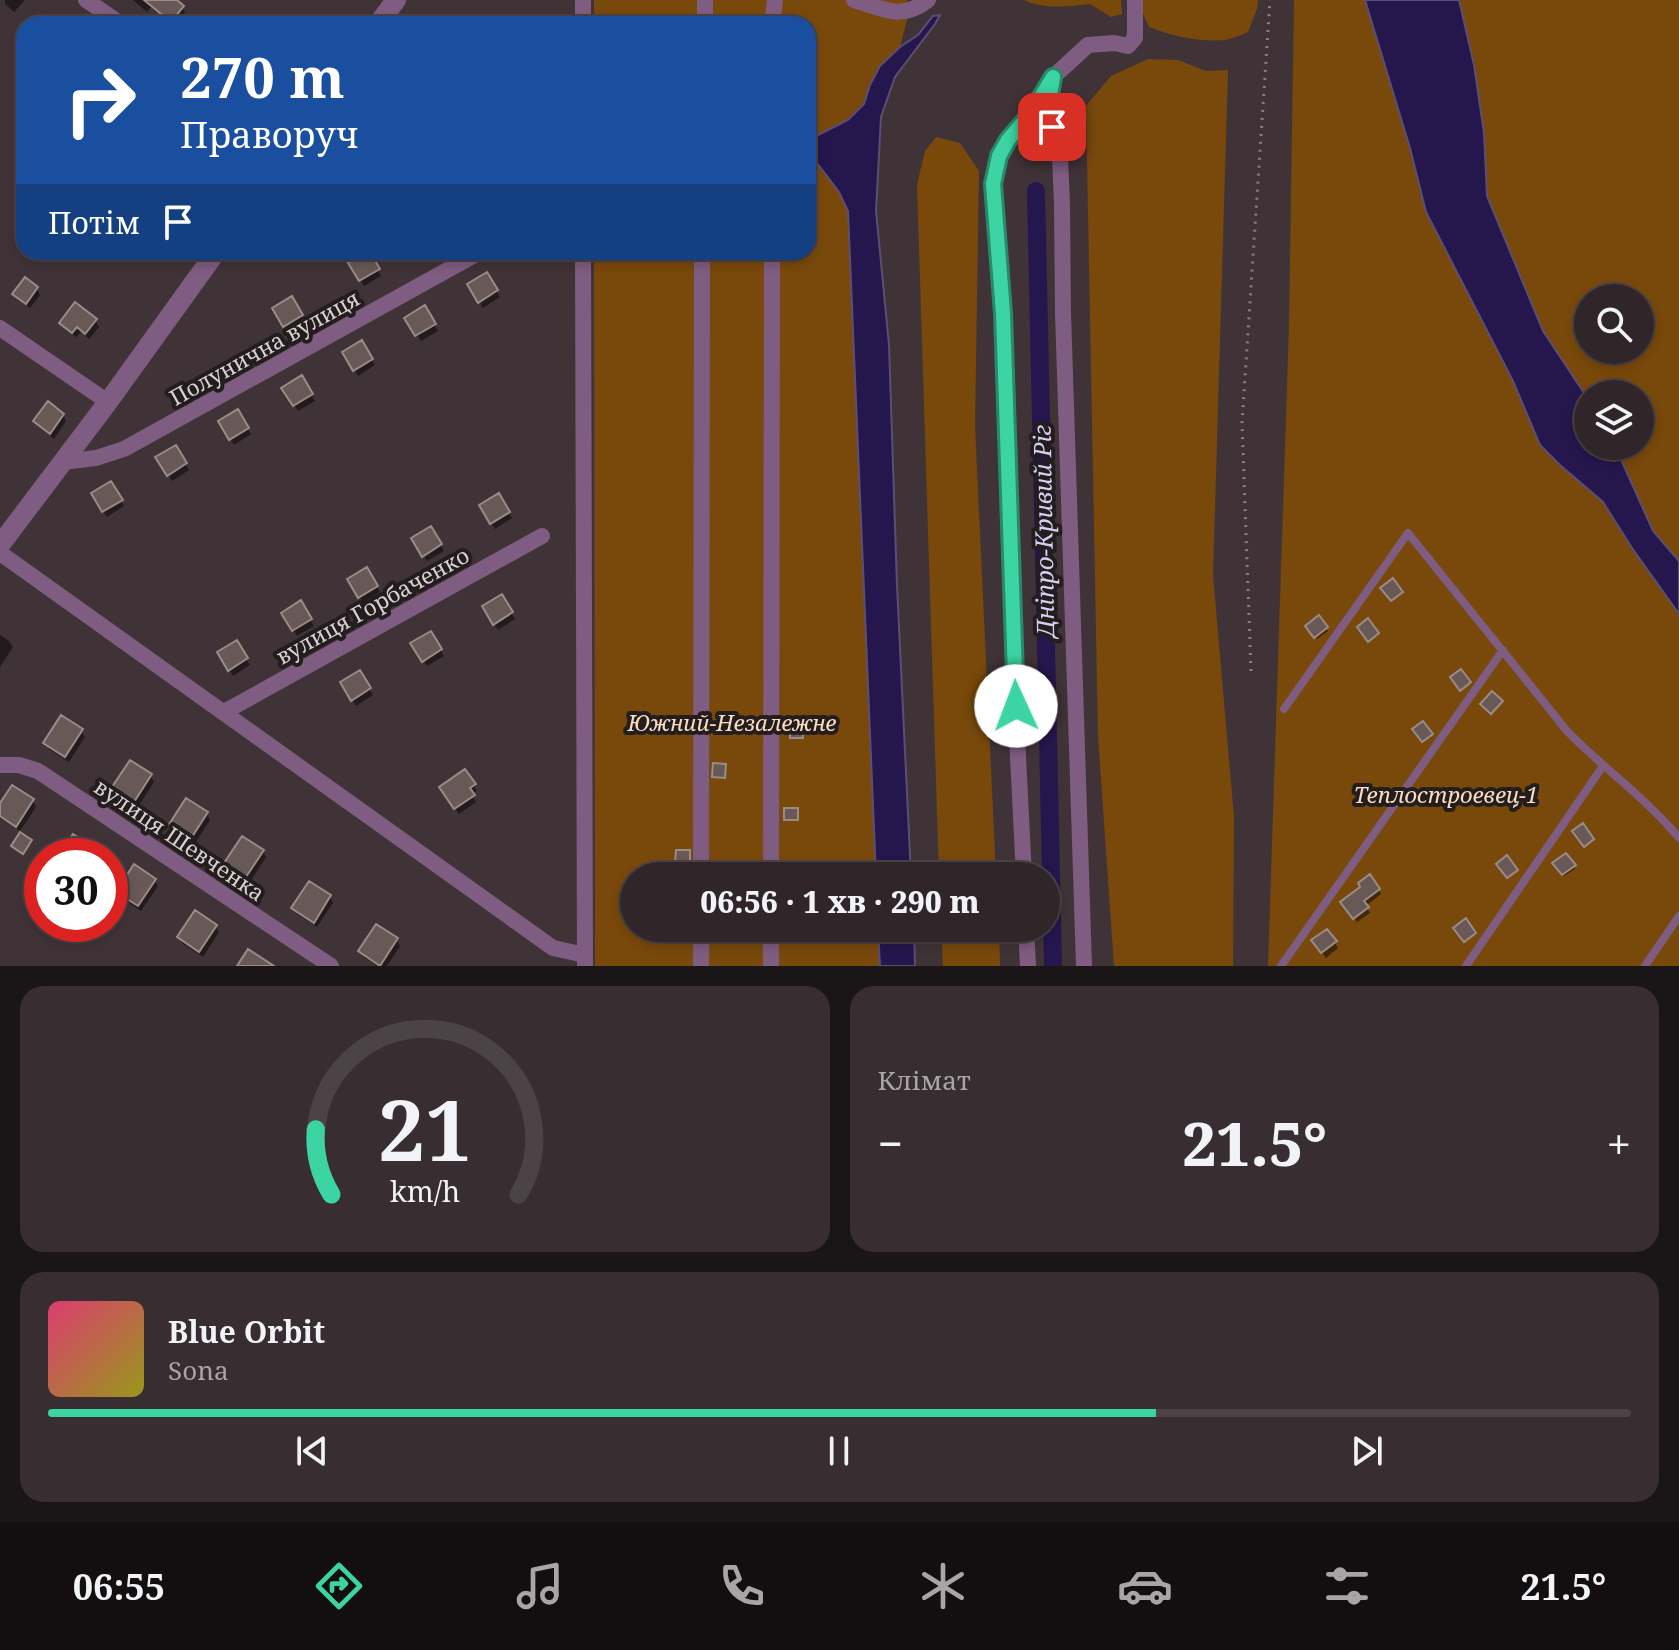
<!DOCTYPE html>
<html lang="uk">
<meta charset="utf-8">
<style>
body{margin:0;font-family:"Noto Serif",serif;background:#382e31;color:#f1f3f6;height:100vh;display:flex;flex-direction:column;font-size:30px;white-space:nowrap}
*{box-sizing:border-box;margin:0}
p{font-size:26px;color:#a8a5a8}
.icon{flex:none;width:44px;height:44px;fill:none;stroke:currentColor;stroke-width:2;stroke-linecap:round;stroke-linejoin:round}
.map{position:relative;height:966px;overflow:hidden}
.drawer{display:flex;flex-direction:column;gap:20px;padding:20px;background:#1a1517;flex:1}
.drawer>*{flex:none}
.hud{position:absolute;left:16px;top:16px;width:800px;height:244px;border-radius:24px;box-shadow:0 4px 12px #0003,0 0 0 2px #4b4346;background:#1a4fa0;color:#fff;overflow:hidden}
.tools{position:absolute;left:1574px;top:284px;display:grid;gap:16px}
.tools a{display:grid;place-items:center;width:80px;height:80px;border-radius:50%;background:#302629;box-shadow:0 4px 12px #0003,0 0 0 2px #4b4346;font-size:40px}
.speed{position:absolute;left:24px;top:838px;display:flex;gap:16px;font-size:40px;font-weight:700;text-align:center}
.speed>*{display:grid;place-content:center;width:104px;height:104px;border-radius:50%;background:#302629;box-shadow:0 4px 12px #0003,0 0 0 2px #4b4346;line-height:1}
.speed .limit{border:12px solid #d22;background:#fff;color:#111}
.pin{position:absolute;display:grid;place-items:center;width:68px;height:68px;color:#fff;margin:-34px;border-radius:16px;box-shadow:0 4px 12px #0006}
.me{position:absolute;width:88px;margin:-44px;rotate:358deg;stroke-linejoin:round;filter:drop-shadow(0 0 6px #0008)}
.turn{display:flex;align-items:center;gap:28px;height:168px;padding:0 32px;font-size:36px}
.turn .icon{width:104px;height:104px;stroke-width:2.5}
.turn b{display:block;font-size:56px;line-height:68px}
.then{display:flex;align-items:center;height:76px;padding:0 32px;background:#0003;gap:16px;font-size:30px}
.big{font-size:60px;font-weight:800;line-height:1.1}
.drawer .widget{flex:1;display:flex;flex-direction:column;justify-content:center;gap:12px;min-width:0;padding:0 28px;border-radius:24px;background:#382e31}
.drawer .dial{align-items:center;gap:0}
.dial svg{height:208px;overflow:visible;fill:none;stroke:#4b4346;stroke-width:7;stroke-linecap:round;text-anchor:middle}
.dial text{fill:#f1f3f6;stroke:none}
.song{display:flex;align-items:center;gap:24px}
.cover{width:96px;height:96px;border-radius:12px;background:linear-gradient(135deg,hsl(340 70% 55%),hsl(60 70% 35%))}
.played{height:8px;border-radius:4px;background:linear-gradient(90deg,#3dd4a3 70%,#4b4346 70%)}
.keys{display:flex;justify-content:space-around;direction:ltr}
.heat{display:flex;justify-content:space-between;align-items:center;font-size:44px;direction:ltr}
.drawer .tiles{flex:1;display:grid;gap:20px;grid-template-columns:1fr 1fr}
.widget:last-child{grid-column:span 2}
.trip{position:absolute;left:620px;top:862px;width:440px;height:80px;border-radius:40px;background:#302629;box-shadow:0 4px 12px #0003,0 0 0 2px #4b4346;font-weight:800;line-height:80px;text-align:center}
.tab-bar{display:flex;height:128px;justify-content:space-around;align-items:center;background:#130f10;color:#a8a5a8}
.tab-bar .icon{width:56px;height:56px}
.tab-bar .current{color:#3dd4a3}
.tab-bar b{font-size:36px;color:#f1f3f6}
.map>svg:first-child{display:block}
</style>
<div class="map">
<svg width="1679" height="966" viewBox="0 0 1679 966">
<rect width="100%" height="100%" fill="#403337"/>
<!-- green -->
<path fill="#79490b" fill-rule="evenodd" d="M594 0H907L909 12 900 47 880 66 870 85 864 104 848 120 830 128 811 155 839 192 848 210 876 876H634V928H878L880 966H595L594 252H808V24H594Z
M1024 0H1121L1122 14 1111 17 1090 4C1070 6 1044 10 1024 0Z
M1142 0H1258L1257 9 1248 32C1241 35 1232 39 1224 40 1199 42 1172 36 1149 27L1141 9Z
M1294 0H1365L1410 148 1426 212 1513 381 1540 445 1560 465 1603 502 1632 548 1679 614V966H1268L1289 326Z
M1459 0H1679V561L1653 531 1615 446H1640V394H1588V399L1543 331 1487 196 1484 133 1474 65ZM1588 298H1640V350H1588Z
M1148 59 1178 60 1206 71 1228 70 1213 575 1234 817 1233 966H1114L1098 736 1086 106 1111 76Z
M936 137 960 143 979 171 975 426 996 876H939L917 185 925 151Z
M941 928H999L1000 966H943Z"/>
<!-- water -->
<path fill="#25164d" stroke="#5b4e75" stroke-width="2" d="M1365 0H1459L1474 65 1484 133 1487 196 1543 331 1588 399V446H1615L1653 531 1679 561V614L1632 548 1603 502 1560 465 1540 445 1513 381 1426 212 1410 148Z
M940 15 935 24 895 77 881 117 876 211 889 345 897 586 911 876H876L848 211 839 192 811 155 816 136 848 120 864 104 870 85 880 66 900 47 918 35 933 16Z
M878 928H914L915 966H880Z"/>
<!-- shadow -->
<path fill="#0007" d="M5 0H23L24 1 14 12 5 4Z
M133 0H173L182 7 185 12 176 24H173L151 7 147 12Z
M368 253 381 276 364 286 351 263Z
M486 275 500 297 483 308 469 285Z
M37 289 40 295 30 308 18 300 15 294Z
M291 299 305 322 288 332 274 309Z
M424 308 438 331 421 341 407 318Z
M95 320 99 327 89 339 81 332 76 337 65 329 62 323Z
M361 343 375 365 358 376 344 353Z
M301 378 315 401 298 411 284 388Z
M237 412 251 434 234 445 220 422Z
M63 415 66 421 54 439 39 427 35 421Z
M175 447 189 470 172 481 158 458Z
M111 483 124 506 107 517 93 494Z
M498 496 512 518 495 529 481 506Z
M430 528 444 551 427 561 413 539Z
M367 570 380 592 363 603 350 580Z
M501 596 515 619 498 630 484 607Z
M300 603 314 626 297 636 283 613Z
M1319 618 1328 631 1317 639 1308 627Z
M430 633 444 656 427 666 413 644Z
M0 635 9 641 13 647 0 667Z
M236 643 250 665 233 676 219 653Z
M360 673 373 695 356 706 342 683Z
M81 731 85 737 69 762 49 749 45 743Z
M465 771 477 791 472 795 476 802 459 814 445 794Z
M151 776 154 782 138 807 118 794 115 787Z
M33 801 36 807 20 831 0 818V807Z
M187 801 207 814 210 820 194 845 174 832 171 826Z
M263 851 266 857 250 882 230 869 227 863Z
M1566 855 1575 869 1564 876 1555 863Z
M154 880 158 886 141 911 122 898 118 892Z
M1379 890 1381 894 1366 906 1370 913 1357 922 1346 907Z
M330 897 333 903 317 927 297 914 294 908Z
M215 926 219 932 203 957 183 944 179 938Z
M397 940 400 946 387 966H377L364 957 361 951Z
M1335 942 1338 948 1326 958 1318 947Z"/>
<g fill="none" stroke-linecap="round" stroke-linejoin="round">
<!-- canal -->
<path stroke="#25164d" stroke-width="18" d="M1036 191 1053 966"/>
</g>
<!-- building -->
<path fill="#685956" stroke="#9b8b88" stroke-width="2" d="M144 0H177L184 6 171 22Z
M366 252H370L380 269 359 281 348 263Z
M487 272 498 290 478 303 467 284Z
M25 277 38 287 26 304 12 294Z
M292 296 303 315 283 327 272 308Z
M75 302 97 319 85 334 77 327 72 333 59 323Z
M425 305 436 324 415 336 404 318Z
M362 340 373 359 353 371 342 352Z
M302 375 313 394 293 406 281 388Z
M48 401 64 414 50 434 33 421Z
M238 409 249 428 229 440 218 421Z
M176 445 187 463 167 476 155 457Z
M111 481 123 500 102 512 91 493Z
M499 493 510 512 490 524 479 505Z
M431 526 442 544 422 557 411 538Z
M367 567 378 586 358 598 347 579Z
M1393 578 1403 592 1391 601 1380 588Z
M502 594 513 612 493 625 482 606Z
M301 600 312 619 292 631 281 613Z
M1319 615 1328 627 1314 638 1305 626Z
M1368 618 1379 633 1368 642 1357 627Z
M431 631 442 649 422 662 410 643Z
M237 640 248 658 228 671 217 652Z
M1461 669 1471 682 1460 691 1450 677Z
M360 670 371 688 351 701 340 682Z
M1492 691 1503 701 1491 714 1480 704Z
M61 715 83 729 65 757 43 743Z
M1423 721 1433 734 1422 742 1412 729Z
M802 725 803 738H790V726Z
M130 760 152 774 134 802 112 787Z
M713 763 726 764 725 778 712 777Z
M465 769 476 784 470 788 475 795 454 809 439 787Z
M12 785 34 799 16 827 0 816V803Z
M186 798 208 812 190 840 168 826Z
M784 808H798V820H784Z
M1583 823 1594 839 1584 847 1572 831Z
M20 832 32 840 23 854 11 846Z
M73 834 107 856H59Z
M242 836 264 850 246 877 224 863Z
M676 850H690V863H675Z
M1566 853 1576 865 1562 875 1552 863Z
M1507 855 1518 870 1507 878 1496 864Z
M134 864 156 879 138 906 116 892Z
M1370 874 1380 889 1364 901 1369 907 1353 919 1340 902 1360 887 1358 883Z
M309 881 331 895 314 923 291 908Z
M195 910 217 925 199 952 177 937Z
M1466 918 1476 933 1464 942 1453 928Z
M376 924 398 938 380 966 358 951Z
M1327 929 1337 941 1321 953 1311 940Z
M248 949 274 966H237Z"/>
<g fill="none" stroke-linecap="round" stroke-linejoin="round">
<!-- path -->
<path stroke="#8a7f82" stroke-width="3" stroke-dasharray="2 6" stroke-linecap="butt" d="M1251 671 1242 423 1270 0"/>
<!-- service -->
<path stroke="#7f5c81" stroke-width="8" d="M1284 709 1408 533 1567 731C1603 768 1646 798 1679 838
M1281 966 1503 650
M1466 966 1603 766
M1645 966 1679 916"/>
<!-- minor -->
<path stroke="#7f5c81" stroke-width="16" d="M86 0 121 24
M583 0V24
M854 0C883 9 902 21 928 0
M705 24V0
M772 24 775 0
M583 252 585 966
M0 328 108 402
M62 462 96 458 124 449 480 252
M0 553 553 948 585 955
M224 712 542 536
M0 765H19L38 771 331 966
M701 876 702 252
M771 876 772 252
M1024 876 1014 677 1003 313 993 184 999 156 1008 140 1032 112 1050 82
M1026 928 1028 966
M701 966V928
M771 966V928
M1084 966 1063 313 1062 205 1060 158 1052 127 1050 95 1053 77 1088 45 1114 43 1128 46 1135 38V0"/>
<!-- tertiary -->
<path stroke="#7f5c81" stroke-width="20" d="M378 24 396 0
M0 545 108 402 216 252"/>
</g>
<g fill="none" stroke-linecap="round" stroke-linejoin="round">
<!-- route casing -->
<g stroke="#288a6a" stroke-width="20">
<path id="route" d="M1016 706 1003 313 993 184 999 156 1008 140 1032 112 1053 77 1050 95 1052 127"/>
</g>
<!-- route -->
<use href="#route" stroke="#3dd4a3" stroke-width="14"/>
</g>
<g text-anchor="middle" dominant-baseline="central" stroke-width="8" stroke-linejoin="round" paint-order="stroke">
<!-- street labels -->
<g font-size="22" fill="#d9d0d3" stroke="#231d1e">
<text transform="translate(264 347) rotate(-29)">Полунична вулиця</text>
<text transform="translate(372 605) rotate(-29)">вулиця Горбаченко</text>
<text transform="translate(180 839) rotate(34)">вулиця Шевченка</text>
</g>
<!-- park labels -->
<g font-size="22" font-style="italic" fill="#fadcc0" stroke="#231d1e">
<text x="732" y="722">Южний-Незалежне</text>
<text x="1446" y="794">Теплостроевец-1</text>
</g>
<!-- water labels -->
<g font-size="24" font-style="italic" fill="#d4cff4" stroke="#231d1e">
<text transform="translate(1043 531) rotate(-91)">Дніпро-Кривий Ріг</text>
</g>
</g>
</svg>
<div class="tools">
<a><svg class="icon" aria-label="search" viewBox="0 0 24 24"><circle cx="10" cy="10" r="6"/><path d="M15 15l6 6"/></svg></a>
<a><svg class="icon" aria-label="layers" viewBox="0 0 24 24"><path d="M12 4l9 5-9 5-9-5zM3 14l9 5 9-5"/></svg></a>
</div>
<div class="speed"><div class="limit">30</div></div>
<div class="pin" style="left:1052px;top:127px;background:#d93025"><svg class="icon" aria-label="arrive" viewBox="0 0 24 24"><path d="M6 21V4h12l-3 4 3 4H6"/></svg></div>
<svg class="me" style="left:1016px;top:706px" viewBox="-20 -20 40 40"><circle r="19" fill="#fff"/><path d="M0-13L10 11 0 6-10 11z" fill="#3dd4a3"/></svg>
<div class="trip">06:56 · 1 хв · 290 m</div>
<div class="hud">
<div class="turn"><svg class="icon" aria-label="right" viewBox="0 0 24 24"><path d="M7 20v-9h11M14 6l5 5-5 5"/></svg><div><b>270 m</b>Праворуч</div></div>
<div class="then">Потім<svg class="icon" aria-label="arrive" viewBox="0 0 24 24"><path d="M6 21V4h12l-3 4 3 4H6"/></svg></div>
</div>
</div>
<section class="drawer">
<div class="tiles">
<div class="widget dial"><svg viewBox="0 0 100 80">
<path d="M14 69A42 42 0 1 1 86 69"/>
<path d="M14 69A42 42 0 0 1 8 44" stroke="#3dd4a3"/>
<text x="50" y="56" font-size="32" font-weight="700">21</text>
<text x="50" y="72" font-size="11">km/h</text>
</svg></div>
<div class="widget"><p>Клімат</p>
<div class="heat"><a>−</a><b class="big">21.5°</b><a>+</a></div>
</div>
<div class="widget">
<div class="song"><i class="cover"></i><div><b>Blue Orbit</b><p>Sona</p></div></div>
<div class="played"></div>
<div class="keys"><svg class="icon" aria-label="previous" viewBox="0 0 24 24"><path d="M18 5L8 12l10 7zM5 5v14"/></svg><svg class="icon" aria-label="pause" viewBox="0 0 24 24"><path d="M8 5v14M16 5v14"/></svg><svg class="icon" aria-label="next" viewBox="0 0 24 24"><path d="M6 5l10 7-10 7zM19 5v14"/></svg></div>
</div>
</div>
</section>
<nav class="tab-bar">
<b>06:55</b>
<svg class="icon current" aria-label="directions" viewBox="0 0 24 24"><path d="M12 3l9 9-9 9-9-9zM9 14v-3h6M13 9l2 2-2 2"/></svg>
<svg class="icon" aria-label="music" viewBox="0 0 24 24"><path d="M9 18V5l10-2v13"/><circle cx="6" cy="18" r="3"/><circle cx="16" cy="16" r="3"/></svg>
<svg class="icon" aria-label="phone" viewBox="0 0 24 24"><path d="M5 4h4l2 5-3 2q2 4 5 5l2-3 5 2v4C11 20 4 13 5 4z"/></svg>
<svg class="icon" aria-label="climate" viewBox="0 0 24 24"><path d="M12 3v18M4 7l16 10M4 17L20 7"/></svg>
<svg class="icon" aria-label="car" viewBox="0 0 24 24"><path d="M5 17H2v-5l4-1 3-4h7l3 4 3 1v5h-3M9 17h6M6 11h13"/><circle cx="7" cy="17" r="2"/><circle cx="17" cy="17" r="2"/></svg>
<svg class="icon" aria-label="filters" viewBox="0 0 24 24"><path d="M4 7h16M4 17h16"/><circle cx="9" cy="7" r="2"/><circle cx="15" cy="17" r="2"/></svg>
<b>21.5°</b>
</nav>
